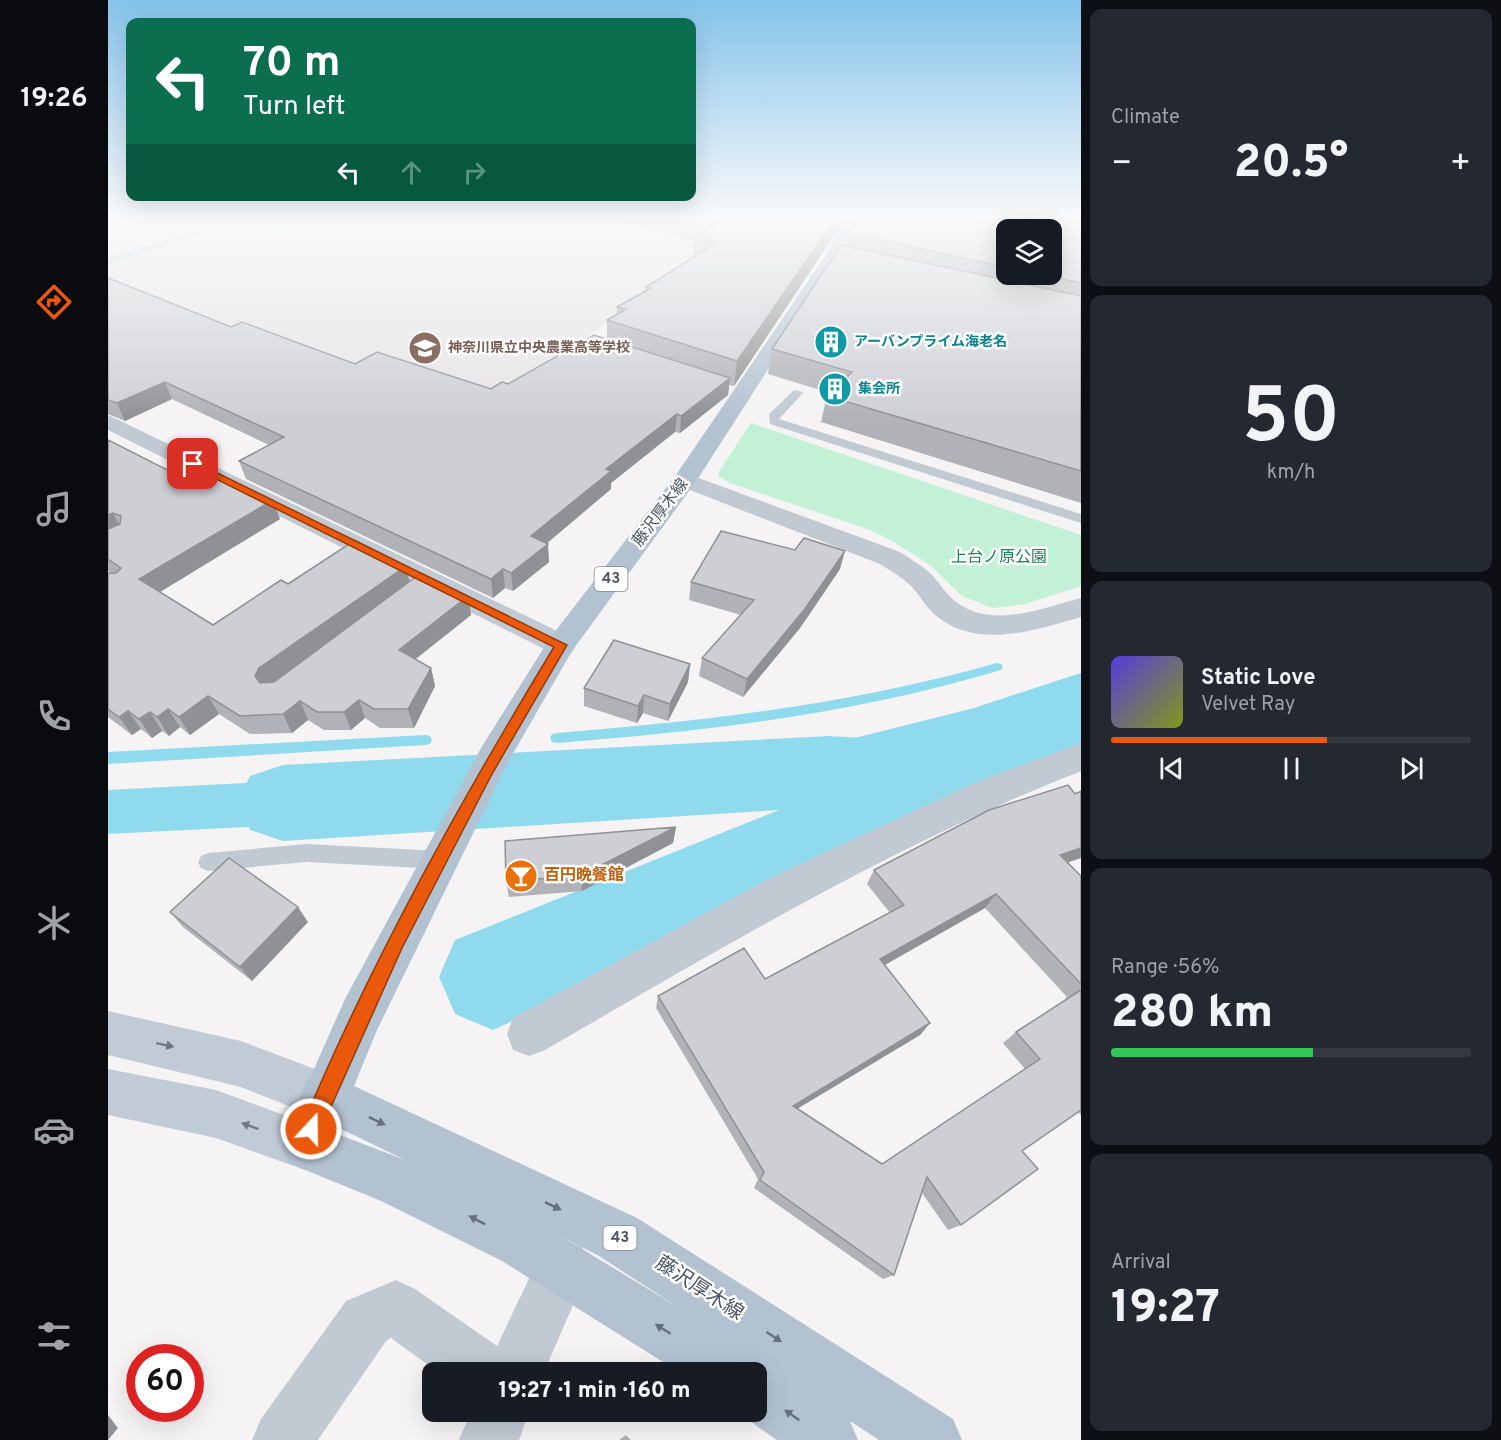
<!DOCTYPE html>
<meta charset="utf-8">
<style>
body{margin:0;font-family:Overpass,"Noto Sans JP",sans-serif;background:#242831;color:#f1f3f6;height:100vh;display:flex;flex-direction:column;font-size:22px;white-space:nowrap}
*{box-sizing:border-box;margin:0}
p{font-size:20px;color:#9ea1a6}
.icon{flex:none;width:33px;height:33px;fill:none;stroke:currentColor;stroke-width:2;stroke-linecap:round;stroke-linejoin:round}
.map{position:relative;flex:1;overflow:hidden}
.details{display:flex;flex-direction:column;gap:9px;padding:9px;background:#0d0f14;width:420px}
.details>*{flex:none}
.top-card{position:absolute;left:18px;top:18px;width:570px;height:183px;border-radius:12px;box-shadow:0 6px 24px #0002;background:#0b6e4f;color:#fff;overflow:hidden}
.tools{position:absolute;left:888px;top:219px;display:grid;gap:12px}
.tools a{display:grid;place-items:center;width:66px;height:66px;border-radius:12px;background:#171b24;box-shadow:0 6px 24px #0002;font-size:30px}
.speed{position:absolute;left:18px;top:1344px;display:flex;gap:12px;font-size:30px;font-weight:700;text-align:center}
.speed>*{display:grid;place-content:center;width:78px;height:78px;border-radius:50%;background:#171b24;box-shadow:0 6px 24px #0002;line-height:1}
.speed .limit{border:9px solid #d22;background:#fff;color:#111}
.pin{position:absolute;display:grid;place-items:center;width:51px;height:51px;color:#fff;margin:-26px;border-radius:12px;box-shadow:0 3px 9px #0006}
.me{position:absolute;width:66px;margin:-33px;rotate:21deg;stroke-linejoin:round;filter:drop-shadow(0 0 4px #0008)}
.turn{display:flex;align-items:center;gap:21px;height:126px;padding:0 18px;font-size:27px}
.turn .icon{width:78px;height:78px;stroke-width:2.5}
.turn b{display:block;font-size:42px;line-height:51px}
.lanes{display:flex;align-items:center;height:57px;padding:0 18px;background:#0003;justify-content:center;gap:30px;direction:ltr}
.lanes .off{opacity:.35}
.big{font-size:45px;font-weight:800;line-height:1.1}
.details .card{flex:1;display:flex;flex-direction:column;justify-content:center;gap:9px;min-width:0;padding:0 21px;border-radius:12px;background:#242831}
.details .dial{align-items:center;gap:0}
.dial b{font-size:78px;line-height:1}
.song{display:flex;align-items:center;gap:18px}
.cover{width:72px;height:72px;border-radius:9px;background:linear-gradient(135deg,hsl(250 70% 55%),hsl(70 70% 35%))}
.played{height:6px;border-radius:3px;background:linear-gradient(90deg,#ea580c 60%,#363941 60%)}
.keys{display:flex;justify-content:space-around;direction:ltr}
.heat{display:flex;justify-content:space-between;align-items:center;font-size:33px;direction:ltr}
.charge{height:9px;border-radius:4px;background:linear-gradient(90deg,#34c759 56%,#363941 0)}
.trip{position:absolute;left:314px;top:1362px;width:345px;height:60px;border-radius:12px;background:#171b24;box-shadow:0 6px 24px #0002;font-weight:800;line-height:60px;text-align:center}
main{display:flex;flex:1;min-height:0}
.menu{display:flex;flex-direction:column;width:108px;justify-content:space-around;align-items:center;background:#090b0e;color:#9ea1a6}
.menu .icon{width:42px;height:42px}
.menu .selected{color:#ea580c}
.menu b{font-size:27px;color:#f1f3f6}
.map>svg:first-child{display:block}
</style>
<main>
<nav class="menu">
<b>19:26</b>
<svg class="icon selected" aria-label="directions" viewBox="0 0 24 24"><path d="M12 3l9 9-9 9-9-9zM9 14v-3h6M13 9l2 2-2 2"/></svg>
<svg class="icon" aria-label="music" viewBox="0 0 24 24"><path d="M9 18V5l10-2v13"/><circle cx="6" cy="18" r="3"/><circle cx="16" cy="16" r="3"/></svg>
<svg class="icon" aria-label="phone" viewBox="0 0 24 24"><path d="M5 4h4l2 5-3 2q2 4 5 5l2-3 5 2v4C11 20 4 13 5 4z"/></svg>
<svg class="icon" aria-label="climate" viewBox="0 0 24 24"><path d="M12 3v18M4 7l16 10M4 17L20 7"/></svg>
<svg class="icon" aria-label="car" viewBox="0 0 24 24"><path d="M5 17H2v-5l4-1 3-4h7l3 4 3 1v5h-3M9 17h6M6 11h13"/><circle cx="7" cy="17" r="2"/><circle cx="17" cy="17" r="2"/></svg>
<svg class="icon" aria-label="filters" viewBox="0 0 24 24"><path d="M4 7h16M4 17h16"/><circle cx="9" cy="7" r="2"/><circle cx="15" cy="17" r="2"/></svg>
</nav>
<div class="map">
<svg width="973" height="1440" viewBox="0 0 973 1440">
<rect width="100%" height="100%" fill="#f5f3f3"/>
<!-- education -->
<path fill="#e6e4e5" d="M0 219H729L587 270 349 415 0 281Z"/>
<!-- green -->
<path fill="#c3f1d5" d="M170 219H209L157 237 135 231Z
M643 423 973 535V586L917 604 885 608 854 596 822 565 784 541 762 530 622 483 610 476 612 470Z"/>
<!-- water -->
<path fill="#90daee" d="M973 673V735L822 794 757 828C729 805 707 783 687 753L866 708Z"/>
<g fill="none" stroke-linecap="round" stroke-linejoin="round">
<!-- stream -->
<path fill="#90daee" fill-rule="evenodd" d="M889 663 893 664 895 667 893 670C746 714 602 731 449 743L444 742 442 738 444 734 449 733C598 721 745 704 889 663Z
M317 735 322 736 324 740 322 744 317 745 0 764V752Z"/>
<!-- canal -->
<path fill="#90daee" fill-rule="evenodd" d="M175 781 194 788 201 803 194 818 175 825 0 834V790Z"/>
<!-- river -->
<path fill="#90daee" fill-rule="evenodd" d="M973 681V747L846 802 781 848 385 1030 347 1014 331 977 347 940 671 810 175 841 142 830 129 803 142 776 175 765 721 736 810 741Z"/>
<!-- lane -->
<path fill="#c1cad2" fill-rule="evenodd" d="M124 219H136L0 264V258Z
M686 390 696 392 671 419 973 514V523L662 424 661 414Z
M199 844 332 851 339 854 342 860 339 866 332 869 199 862 100 871 93 868 90 862 93 856 100 853Z"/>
<!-- street -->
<path fill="#c1cad2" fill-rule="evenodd" d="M0 415 464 638 468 645 464 652 453 655 442 652 0 430Z
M577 473 792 552C802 559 813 565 822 573 831 582 838 594 847 601 883 630 934 608 973 598V617C927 630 868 651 826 614 817 606 811 594 803 586 794 577 783 571 772 564L569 485 565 480 569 475Z
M973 743V771C785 845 612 949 437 1050L421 1056 405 1050 399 1034 405 1018 660 879 866 783Z
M455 1239 474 1247 482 1266 436 1372H330L283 1338 278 1341 210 1440H144L153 1419 238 1301 288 1280 307 1289 389 1346 436 1247Z
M363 1412H421L411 1440H351Z"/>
<!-- secondary -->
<path fill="#c1cbd6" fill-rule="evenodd" d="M0 1011 133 1041 233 1079 240 1096 233 1113 216 1120 133 1087 0 1055Z
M0 1069 108 1090 214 1129 221 1146 214 1163 197 1170 108 1138 0 1115Z"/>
<!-- primary -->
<path fill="#b3c2d1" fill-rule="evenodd" d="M738 219H752L731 259 589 480 464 651 399 764 269 1030 246 1086 529 1218 845 1419 854 1440H771L742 1421 750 1440H669L629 1412H648V1372H571L394 1261 271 1200 180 1163 173 1146 199 1079 202 1078 237 999 373 748 442 638 568 475 715 259ZM229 1127 297 1160 227 1133ZM456 1238 491 1256 568 1306Z"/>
</g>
<!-- wall -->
<path fill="#b0b2b7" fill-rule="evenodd" d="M494 219H737L626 386 621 385 620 395 572 433 567 432 503 483V489L439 543 441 562 405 591 397 588 385 598 138 479 131 461 161 445 64 399 17 421 0 414V278L123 327 247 364 383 389 400 384 499 339V320L509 314V307L537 291 538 287 585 257 586 240Z
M973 219V503L713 422 719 396 722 393 660 374 664 349 738 246 741 233ZM898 230 944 274H898Z
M0 440 79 480 172 519 52 592 105 625 180 584 301 581 360 596 363 615 308 659 323 668 327 686 306 728H272L257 718 243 730H216L200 720 184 733 142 734 111 714 82 735 72 727 61 736 54 731 44 738 33 729 24 735 0 717V573H4L0 571Z
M732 569 692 628 635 697 591 676 594 658 633 615 581 600 583 582Z
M582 664 580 682 560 721 535 713 529 723 476 706V688Z
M973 791V858L960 862 973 876V1115L970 1112 914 1151 853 1225 840 1230 814 1193 786 1275 775 1279 646 1188 650 1179 548 1008 550 996 657 979 782 913 759 884 766 870ZM877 908 959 997 957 998 958 1000 908 1032 895 1043 917 1069 774 1164 690 1108 812 1035 822 1023 777 965Z
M568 827 565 843 474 891 401 897 398 882Z
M62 912 200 922 144 981 75 927Z
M518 1435 523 1440H511Z"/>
<!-- shaded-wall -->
<path fill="#909195" d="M727 219H737L626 386 629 361Z
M622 378 620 395 572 433 573 416Z
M57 382 64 399 17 421 9 403Z
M569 414 567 432 503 483V489L425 555 423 536 498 469Z
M165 500 172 519 42 598 31 579Z
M5 513 15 532 0 539V515Z
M440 544 441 562 405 591 403 573Z
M737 551 732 569 692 628 635 697 639 679Z
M298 566 302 584 156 695 147 676 151 668Z
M395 569 397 588 385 598 383 579Z
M360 596 363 615 296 668 291 650Z
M582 664 580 682 560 721 562 704Z
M323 668 327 686 306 728 300 709Z
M536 695 535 713 529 723 530 706Z
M100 696 111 714 82 735 71 717Z
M251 700 257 718 243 730 236 712Z
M192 701 200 720 184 733 175 714Z
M60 709 72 727 61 736 49 717Z
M20 711 33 729 24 735 11 717Z
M42 712 54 731 44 738 31 719Z
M568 827 565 843 474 891V875Z
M973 848V858L940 869 952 855Z
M888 894 877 908 764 972 772 959Z
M190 907 200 922 144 981 132 967Z
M822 1023 812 1035 679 1115 685 1106Z
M0 1415 10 1428 0 1440Z"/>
<!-- building -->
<path fill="#cdcfd5" stroke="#909195" stroke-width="1.5" d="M589 219H727L629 361 499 320 518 309 509 307 543 288 538 287 610 242 587 237 610 223Z
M748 219H973V283L934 274H944V230H898V267L741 233Z
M733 245 973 296V471L719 396 744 372 664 349Z
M0 278 123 327 134 322 247 364 269 352 383 389 394 382 400 384 486 335 622 378 573 416 569 414 498 469 503 471 423 536 440 544 403 573 395 569 383 579 131 461 176 437 57 382 9 403 0 400Z
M0 440 79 480 83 478 92 482 109 473 165 500 31 579 105 625 173 580 180 584 247 540 298 566 151 668 147 676 152 683 166 682 313 573 360 596 291 650 323 668 300 709H266L251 700 236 712H209L192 701 175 714 132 716 100 696 71 717 60 709 49 717 42 712 31 719 20 711 11 717 0 709V573H8L13 568 0 559V529L12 524 13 516 5 513 0 515Z
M613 531 687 550 696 538 737 551 696 610 639 679 594 658 646 600 583 582Z
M506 640 582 664 562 704 536 695 530 706 476 688Z
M960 785 967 794 973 791V848L952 855 973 876V984L888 894 772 959 822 1023 685 1106 774 1164 932 1059 908 1032 973 990V1110L914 1151 930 1169 853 1225 819 1177 786 1275 652 1180 656 1172 550 996 636 948 657 979 796 905 766 870 881 810Z
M568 827 474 875 398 882 397 841Z
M121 858 190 907 132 967 62 912Z"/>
<!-- one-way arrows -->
<defs><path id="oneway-solid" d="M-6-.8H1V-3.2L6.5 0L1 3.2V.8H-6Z" transform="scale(1.5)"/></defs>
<g fill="#6e7984">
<use href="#oneway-solid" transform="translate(57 1045) rotate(12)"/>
<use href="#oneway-solid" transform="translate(142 1126) rotate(-160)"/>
</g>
<g fill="#64717d">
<use href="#oneway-solid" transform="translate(269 1121) rotate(26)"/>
<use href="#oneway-solid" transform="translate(445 1206) rotate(26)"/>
<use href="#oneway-solid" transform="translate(369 1220) rotate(-153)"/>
<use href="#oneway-solid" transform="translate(555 1329) rotate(-148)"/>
<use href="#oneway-solid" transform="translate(666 1337) rotate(33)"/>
<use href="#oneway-solid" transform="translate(684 1415) rotate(-145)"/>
</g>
<!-- sky -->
<linearGradient id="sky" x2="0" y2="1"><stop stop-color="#85c3ea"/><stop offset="0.52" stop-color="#fafafa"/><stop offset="1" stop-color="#fafafa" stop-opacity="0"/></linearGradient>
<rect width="973" height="420" fill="url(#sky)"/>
<!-- route -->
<path fill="#ea580c" stroke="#983908" stroke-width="1.5" d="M85 461 459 645 384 774 294 948 210 1136 203 1139 196 1136 193 1129C263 961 352 802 446 647L82 466 80 464Z"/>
<!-- icons -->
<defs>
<g id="building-disc" transform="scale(1.725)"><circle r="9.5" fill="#0f9aa8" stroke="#fff"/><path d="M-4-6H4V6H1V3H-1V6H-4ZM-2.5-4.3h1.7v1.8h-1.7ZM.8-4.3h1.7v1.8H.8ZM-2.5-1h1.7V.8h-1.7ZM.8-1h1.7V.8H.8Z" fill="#fff"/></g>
<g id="school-disc" transform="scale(1.725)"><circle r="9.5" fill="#8d6e63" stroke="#fff"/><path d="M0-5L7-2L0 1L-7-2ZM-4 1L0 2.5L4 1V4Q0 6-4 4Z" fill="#fff"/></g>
<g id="bar-disc" transform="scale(1.725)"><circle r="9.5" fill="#e8710a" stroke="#fff"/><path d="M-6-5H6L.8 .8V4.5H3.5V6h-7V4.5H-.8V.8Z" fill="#fff"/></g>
</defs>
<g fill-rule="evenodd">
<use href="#building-disc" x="723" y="342"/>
<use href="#school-disc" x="317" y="348"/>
<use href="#building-disc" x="727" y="389"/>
<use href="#bar-disc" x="413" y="876"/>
</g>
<g text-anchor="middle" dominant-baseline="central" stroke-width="5" stroke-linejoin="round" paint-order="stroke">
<!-- far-culture labels -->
<g font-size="14" font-weight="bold" fill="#0d838f" stroke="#fff" text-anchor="start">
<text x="746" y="342">アーバンプライム海老名</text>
<text x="750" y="389">集会所</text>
</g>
<!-- far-education labels -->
<g font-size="14" font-weight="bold" fill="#785e54" stroke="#fff" text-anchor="start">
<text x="340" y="348">神奈川県立中央農業高等学校</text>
</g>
<!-- shield labels -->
<g fill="#fff" stroke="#808990" stroke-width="1.5">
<rect x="486.5" y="567" width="33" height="24" rx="4.5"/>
<rect x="495.5" y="1226" width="33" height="24" rx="4.5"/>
</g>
<g font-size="15" font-weight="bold" fill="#4a5661">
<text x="503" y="579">43</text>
<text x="512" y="1238">43</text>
</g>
<!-- street labels -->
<g font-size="16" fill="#4a5661" stroke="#fff">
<text transform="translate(553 513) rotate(-53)">藤沢厚木線</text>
</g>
<!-- park labels -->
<g font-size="16" fill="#17864f" stroke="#fff">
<text x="891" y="558">上台ノ原公園</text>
</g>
<!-- food labels -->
<g font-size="16" font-weight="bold" fill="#c56008" stroke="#fff" text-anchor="start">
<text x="436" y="876">百円晩餐館</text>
</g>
<!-- near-street labels -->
<g font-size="20" fill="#4a5661" stroke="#fff">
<text transform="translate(591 1289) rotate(33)">藤沢厚木線</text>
</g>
</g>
</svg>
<div class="tools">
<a><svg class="icon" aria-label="layers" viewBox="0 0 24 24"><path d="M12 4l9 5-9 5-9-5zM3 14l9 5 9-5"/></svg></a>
</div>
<div class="speed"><div class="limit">60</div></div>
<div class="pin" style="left:85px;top:464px;background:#d93025"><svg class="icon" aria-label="arrive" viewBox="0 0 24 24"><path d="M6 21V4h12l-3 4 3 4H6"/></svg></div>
<svg class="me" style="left:203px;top:1129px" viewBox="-20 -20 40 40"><circle r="17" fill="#ea580c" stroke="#fff" stroke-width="3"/><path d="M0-11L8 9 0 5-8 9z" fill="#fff"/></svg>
<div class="trip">19:27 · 1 min · 160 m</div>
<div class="top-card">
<div class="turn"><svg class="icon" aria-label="left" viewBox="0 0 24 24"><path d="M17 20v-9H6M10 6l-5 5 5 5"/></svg><div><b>70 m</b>Turn left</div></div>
<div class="lanes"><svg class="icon" aria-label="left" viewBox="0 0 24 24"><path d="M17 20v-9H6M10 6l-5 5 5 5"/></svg><svg class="icon off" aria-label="ahead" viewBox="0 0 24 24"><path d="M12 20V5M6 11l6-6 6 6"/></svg><svg class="icon off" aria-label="right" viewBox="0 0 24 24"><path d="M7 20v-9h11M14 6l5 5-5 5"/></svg></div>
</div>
</div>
<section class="details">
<div class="card"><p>Climate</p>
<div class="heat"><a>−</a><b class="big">20.5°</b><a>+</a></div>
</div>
<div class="card dial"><b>50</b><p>km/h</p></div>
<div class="card">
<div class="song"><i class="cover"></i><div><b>Static Love</b><p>Velvet Ray</p></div></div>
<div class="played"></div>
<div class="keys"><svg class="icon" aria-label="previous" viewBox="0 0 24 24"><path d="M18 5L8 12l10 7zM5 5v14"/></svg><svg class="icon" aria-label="pause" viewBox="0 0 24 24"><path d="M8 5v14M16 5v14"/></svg><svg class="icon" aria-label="next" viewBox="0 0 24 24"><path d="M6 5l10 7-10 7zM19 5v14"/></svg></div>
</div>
<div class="card"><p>Range · 56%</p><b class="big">280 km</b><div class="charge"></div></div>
<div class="card"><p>Arrival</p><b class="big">19:27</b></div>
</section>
</main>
